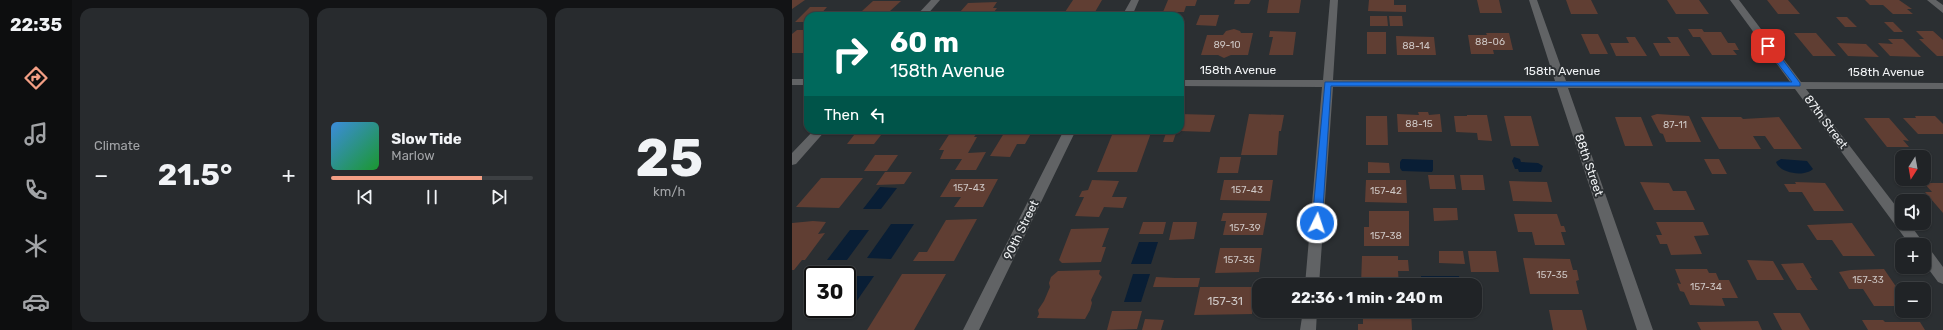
<!DOCTYPE html>
<meta charset="utf-8">
<style>
body{margin:0;font-family:Rubik,sans-serif;background:#282b2e;color:#f1f3f6;height:100vh;display:flex;flex-direction:column;font-size:15px;white-space:nowrap}
*{box-sizing:border-box;margin:0}
p{font-size:13px;color:#a2a4a7}
.icon{flex:none;width:22px;height:22px;fill:none;stroke:currentColor;stroke-width:2;stroke-linecap:round;stroke-linejoin:round}
.map{position:relative;flex:1;overflow:hidden}
.sheet{display:flex;flex-direction:column;gap:8px;padding:8px;background:#121315;width:720px}
.sheet>*{flex:none}
.guide{position:absolute;left:12px;top:12px;width:380px;height:122px;border-radius:12px;box-shadow:0 1px 3px #0004,0 0 0 1px #3d4043;background:#00695c;color:#fff;overflow:hidden}
.needle{width:26px;rotate:191deg}
.fabs{position:absolute;left:1103px;top:150px;display:grid;gap:8px}
.fabs a{display:grid;place-items:center;width:36px;height:36px;border-radius:8px;background:#202326;box-shadow:0 1px 3px #0004,0 0 0 1px #3d4043;font-size:20px}
.speed{position:absolute;left:12px;top:266px;display:flex;gap:8px;font-size:20px;font-weight:700;text-align:center}
.speed>*{display:grid;place-content:center;width:52px;height:52px;border-radius:50%;background:#202326;box-shadow:0 1px 3px #0004,0 0 0 1px #3d4043;line-height:1}
.speed .limit{border:2px solid #111;border-radius:6px;background:#fff;color:#111}
.pin{position:absolute;display:grid;place-items:center;width:34px;height:34px;color:#fff;margin:-17px;border-radius:8px;box-shadow:0 2px 6px #0006}
.me{position:absolute;width:44px;margin:-22px;rotate:4deg;stroke-linejoin:round;filter:drop-shadow(0 0 3px #0008)}
.turn{display:flex;align-items:center;gap:14px;height:84px;padding:0 20px;font-size:18px}
.turn .icon{width:52px;height:52px;stroke-width:2.5}
.turn b{display:block;font-size:28px;line-height:34px}
.then{display:flex;align-items:center;height:38px;padding:0 20px;background:#0003;gap:8px;font-size:15px}
.big{font-size:30px;font-weight:700;line-height:1.1}
.sheet .widget{flex:1;display:flex;flex-direction:column;justify-content:center;gap:6px;min-width:0;padding:0 14px;border-radius:12px;background:#282b2e}
.sheet .dial{align-items:center;gap:0}
.dial b{font-size:52px;line-height:1}
.song{display:flex;align-items:center;gap:12px}
.cover{width:48px;height:48px;border-radius:6px;background:linear-gradient(135deg,hsl(210 70% 55%),hsl(130 70% 35%))}
.played{height:4px;border-radius:2px;background:linear-gradient(90deg,#f39f85 75%,#3d4043 75%)}
.keys{display:flex;justify-content:space-around;direction:ltr}
.heat{display:flex;justify-content:space-between;align-items:center;font-size:22px;direction:ltr}
.sheet .tiles{flex:1;display:grid;gap:8px;grid-template-columns:repeat(3,1fr)}
.trip{position:absolute;left:460px;top:278px;width:230px;height:40px;border-radius:12px;background:#202326;box-shadow:0 1px 3px #0004,0 0 0 1px #3d4043;font-weight:700;line-height:40px;text-align:center}
main{display:flex;flex:1;min-height:0}
.tab-bar{display:flex;flex-direction:column;width:72px;justify-content:space-around;align-items:center;background:#0d0e0f;color:#a2a4a7}
.tab-bar .icon{width:28px;height:28px}
.tab-bar .current{color:#f39f85}
.tab-bar b{font-size:18px;color:#f1f3f6}
.map>svg:first-child{display:block}
</style>
<main>
<nav class="tab-bar">
<b>22:35</b>
<svg class="icon current" aria-label="directions" viewBox="0 0 24 24"><path d="M12 3l9 9-9 9-9-9zM9 14v-3h6M13 9l2 2-2 2"/></svg>
<svg class="icon" aria-label="music" viewBox="0 0 24 24"><path d="M9 18V5l10-2v13"/><circle cx="6" cy="18" r="3"/><circle cx="16" cy="16" r="3"/></svg>
<svg class="icon" aria-label="phone" viewBox="0 0 24 24"><path d="M5 4h4l2 5-3 2q2 4 5 5l2-3 5 2v4C11 20 4 13 5 4z"/></svg>
<svg class="icon" aria-label="climate" viewBox="0 0 24 24"><path d="M12 3v18M4 7l16 10M4 17L20 7"/></svg>
<svg class="icon" aria-label="car" viewBox="0 0 24 24"><path d="M5 17H2v-5l4-1 3-4h7l3 4 3 1v5h-3M9 17h6M6 11h13"/><circle cx="7" cy="17" r="2"/><circle cx="17" cy="17" r="2"/></svg>
</nav>
<section class="sheet">
<div class="tiles">
<div class="widget"><p>Climate</p>
<div class="heat"><a>−</a><b class="big">21.5°</b><a>+</a></div>
</div>
<div class="widget">
<div class="song"><i class="cover"></i><div><b>Slow Tide</b><p>Marlow</p></div></div>
<div class="played"></div>
<div class="keys"><svg class="icon" aria-label="previous" viewBox="0 0 24 24"><path d="M18 5L8 12l10 7zM5 5v14"/></svg><svg class="icon" aria-label="pause" viewBox="0 0 24 24"><path d="M8 5v14M16 5v14"/></svg><svg class="icon" aria-label="next" viewBox="0 0 24 24"><path d="M6 5l10 7-10 7zM19 5v14"/></svg></div>
</div>
<div class="widget dial"><b>25</b><p>km/h</p></div>
</div>
</section>
<div class="map">
<svg width="1151" height="330" viewBox="0 0 1151 330">
<rect width="100%" height="100%" fill="#2b2f32"/>
<!-- water -->
<path fill="#091e35" d="M722 157 728 159 729 162 746 163 751 166 749 172H727L726 169H723L720 161Z
M610 159 641 160V170L640 172 610 171 608 168V162Z
M989 159 1015 161 1021 169C1013 177 988 174 984 162Z
M88 187 105 188 89 209H71Z
M99 224H122L99 259 75 258Z
M58 230H77L55 260H35Z
M347 242H366L359 264H339Z
M341 274H358L349 302H332Z
M58 276H82L62 305H55V281Z
M629 276H667L668 285H630Z"/>
<!-- building -->
<path fill="#603e33" d="M0 0H13L0 9Z
M281 0H310L303 12H273Z
M376 0H405L403 6H394L392 12H371Z
M443 0H459L457 4H442Z
M477 0H509L507 13H475Z
M577 0H602V5H614V12L576 11Z
M685 0H707L710 13H688Z
M774 0H799L806 14H779Z
M875 0H907L917 14H884Z
M975 0H996L1008 14H986Z
M1073 0H1107L1120 9H1115L1121 14H1101L1091 5H1078Z
M81 1H109L98 11H70Z
M205 2 201 8H205L202 12H168L176 3Z
M18 7H35L27 16H16V22H3Z
M408 15H427L424 26 404 25Z
M578 16H595L596 26H578Z
M597 16H610L611 26H598Z
M1044 17H1055L1065 27H1053Z
M1092 22H1101L1111 32H1102Z
M442 29 448 31 449 33H461L456 55H439L432 58 426 55H409L415 35H431L434 31Z
M896 29H910L912 32H929L936 43H943L947 50H941L945 55H920L908 37H901Z
M5 30H16L15 53H0V34Z
M478 31 504 32 501 55H477L481 37H477Z
M1124 31H1141L1151 40V56H1145L1127 39H1132Z
M575 32H594V54H575Z
M694 33H717L721 50H701L702 54H679L676 35H695Z
M1002 33H1024L1044 56H1021Z
M789 34H806L816 54H798Z
M604 36 642 37 644 55H605Z
M834 37H843L855 56H824L818 43H837Z
M875 37H886L898 56H868L861 43H879Z
M1096 39H1111L1129 57 1098 56 1086 43 1101 44Z
M1045 43 1074 44 1087 57 1056 56Z
M626 112H636L637 115 648 114 650 132H606L605 114 627 115Z
M388 114 423 115 418 132 388 131Z
M457 114 492 115 489 131H487L485 155H449Z
M865 114 897 116 909 142H874L871 134 868 133 859 116Z
M675 115H695L700 141 686 140 685 133 664 132 662 116H675Z
M574 116H595L596 145H574Z
M712 116H739L747 146H719Z
M1123 116H1143L1151 124V134H1126L1111 118H1124Z
M823 117H849L861 146H833Z
M909 117H949L951 119 987 117 1010 149H982L973 136H961L969 149H927Z
M1072 118H1097L1117 141 1111 140 1117 147H1095Z
M66 130H93L82 144H55Z
M160 130H187L182 137H185L176 153 194 152 184 170H163L170 159H148L152 150H147Z
M214 130H241L233 144H225L218 157 198 156Z
M322 130H360L345 172H305Z
M375 130H385L381 142H371Z
M83 155H106L95 171H72Z
M428 157H449L446 173H425Z
M912 159H927L935 174H920Z
M576 162 597 163 598 173H576Z
M93 172H120L112 184 84 185Z
M636 175H662L664 189H638Z
M668 175H691L693 190H670Z
M29 178H71L47 208 4 207Z
M159 179H206L191 207H162L169 197H148Z
M300 180 327 181 320 197H335L331 208 312 207 307 217 283 216 292 197H287L290 191 296 190Z
M432 180H481L478 201 428 200Z
M574 180H614L615 203 573 202Z
M717 181 755 182 760 202 721 201Z
M848 182 877 183 881 191H894L903 210H862Z
M1003 182 1033 183 1052 211H1022L1010 192H997L992 184H1004Z
M1132 183H1151V213L1133 192H1140Z
M641 208H665L666 220 642 221Z
M577 211H617V246H572V227H577Z
M431 213H475L471 235H431L434 221H429Z
M722 214H765L769 226H772L774 232H769L773 245H743L740 232H726Z
M185 219 162 261H121L127 252H135L154 220Z
M21 221 34 222 26 234 33 233 13 260H10L2 270H0V223Z
M351 222H374L371 234H347Z
M381 222H405L402 239 377 240Z
M864 222H911L917 235 902 236 910 254 879 255 875 244H868L864 235H870Z
M1060 223 1083 256H1051L1040 240H1025L1015 225Z
M317 228 310 247H314L309 262 270 263 267 260 279 229Z
M428 248H470L467 272 423 273Z
M647 251H671L673 264 647 263Z
M676 251H704L707 272H679Z
M570 256H606V260H616L617 271H606L607 285H569Z
M731 258 778 259 781 270H785L787 280 784 281 787 294H738Z
M955 260 981 261 992 280H965Z
M1011 263 1020 278H1018L1026 290H1005L989 264Z
M883 269H915L917 273H924L927 280H937L946 298H930L933 306 898 305 892 292 888 291 885 283 889 284Z
M1092 269 1107 291H1105L1110 299V306H1082L1071 289H1057L1047 272 1059 270Z
M308 270 307 274 310 277 299 300 300 303 298 310 293 319 245 318 247 314 246 310 252 301 258 287 257 283 259 277 266 271Z
M20 272H50L48 275H21V281H13Z
M110 274H154L122 330H75Z
M364 277 383 278H408L406 287H361Z
M408 287H464L460 314 402 315Z
M757 310H790L795 330H761Z
M320 311H350L345 329 315 330Z
M571 311H619L620 330H566V324H571Z
M981 313H1008L1018 330H990Z
M353 319 372 320 369 330H350Z
M1070 320H1091L1093 322H1128L1133 330H1076Z
M966 321 970 330H909L905 322Z"/>
<g fill="none" stroke-linecap="round" stroke-linejoin="round">
<!-- minor -->
<path fill="#616365" fill-rule="evenodd" d="M139 0H148L134 16H124Z
M339 0H347L340 16H330Z
M538 0H546L541 80 763 81 737 0H745L774 81 998 82 938 0H947L1009 82 1151 83V89H1014L1110 214V223H1117L1133 245 1132 246V245H1118L1003 89 776 88 861 330H845L765 88 541 87 527 285H513L530 87 388 86V80H531Z
M1135 0H1144L1151 5V13Z
M0 79H16V85H0Z
M22 130H34L4 164 0 165V153Z
M272 130H284L187 330H171Z
M1132 247 1137 248 1151 267V284L1146 282 1132 263Z
M511 311H525L524 330H508Z"/>
</g>
<!-- route -->
<path fill="#1a73e8" stroke="#114b97" d="M973 44H979L1008 83V86H539L530 223 525 226 520 223 533 82H1000L972 46Z"/>
<g text-anchor="middle" dominant-baseline="central" stroke-width="4" stroke-linejoin="round" paint-order="stroke">
<!-- number labels -->
<g font-size="10" fill="#cdc6c4">
<text x="698" y="42">88-06</text>
<text x="435" y="45">89-10</text>
<text x="624" y="46">88-14</text>
<text x="627" y="124">88-15</text>
<text x="883" y="125">87-11</text>
<text x="177" y="188">157-43</text>
<text x="455" y="190">157-43</text>
<text x="594" y="191">157-42</text>
<text x="453" y="228">157-39</text>
<text x="594" y="236">157-38</text>
<text x="447" y="260">157-35</text>
<text x="760" y="275">157-35</text>
<text x="1076" y="280">157-33</text>
<text x="914" y="287">157-34</text>
</g>
<!-- street labels -->
<g font-size="12" fill="#f1f3f5" stroke="#2b2f32">
<text x="446" y="70">158th Avenue</text>
<text x="770" y="71">158th Avenue</text>
<text x="1094" y="72">158th Avenue</text>
<text transform="translate(1034 122) rotate(53)">87th Street</text>
<text transform="translate(797 165) rotate(71)">88th Street</text>
<text transform="translate(229 230) rotate(-64)">90th Street</text>
</g>
<!-- near-number labels -->
<g font-size="12" fill="#cdc6c4">
<text x="433" y="301">157-31</text>
</g>
</g>
</svg>
<div class="fabs">
<a><svg class="needle" viewBox="-14 -14 28 28"><path d="M0-13l5 13h-10z" fill="#e53935"/><path d="M0 13l5-13h-10z" fill="#a2a4a7"/></svg></a>
<a><svg class="icon" aria-label="sound" viewBox="0 0 24 24"><path d="M4 9h4l5-4v14l-5-4H4zM17 9q2 3 0 6"/></svg></a>
<a>+</a>
<a>−</a>
</div>
<div class="speed"><div class="limit">30</div></div>
<div class="pin" style="left:976px;top:46px;background:#d93025"><svg class="icon" aria-label="arrive" viewBox="0 0 24 24"><path d="M6 21V4h12l-3 4 3 4H6"/></svg></div>
<svg class="me" style="left:525px;top:223px" viewBox="-20 -20 40 40"><circle r="17" fill="#1a73e8" stroke="#fff" stroke-width="3"/><path d="M0-11L8 9 0 5-8 9z" fill="#fff"/></svg>
<div class="trip">22:36 · 1 min · 240 m</div>
<div class="guide">
<div class="turn"><svg class="icon" aria-label="right" viewBox="0 0 24 24"><path d="M7 20v-9h11M14 6l5 5-5 5"/></svg><div><b>60 m</b>158th Avenue</div></div>
<div class="then">Then<svg class="icon" aria-label="left" viewBox="0 0 24 24"><path d="M17 20v-9H6M10 6l-5 5 5 5"/></svg></div>
</div>
</div>
</main>
